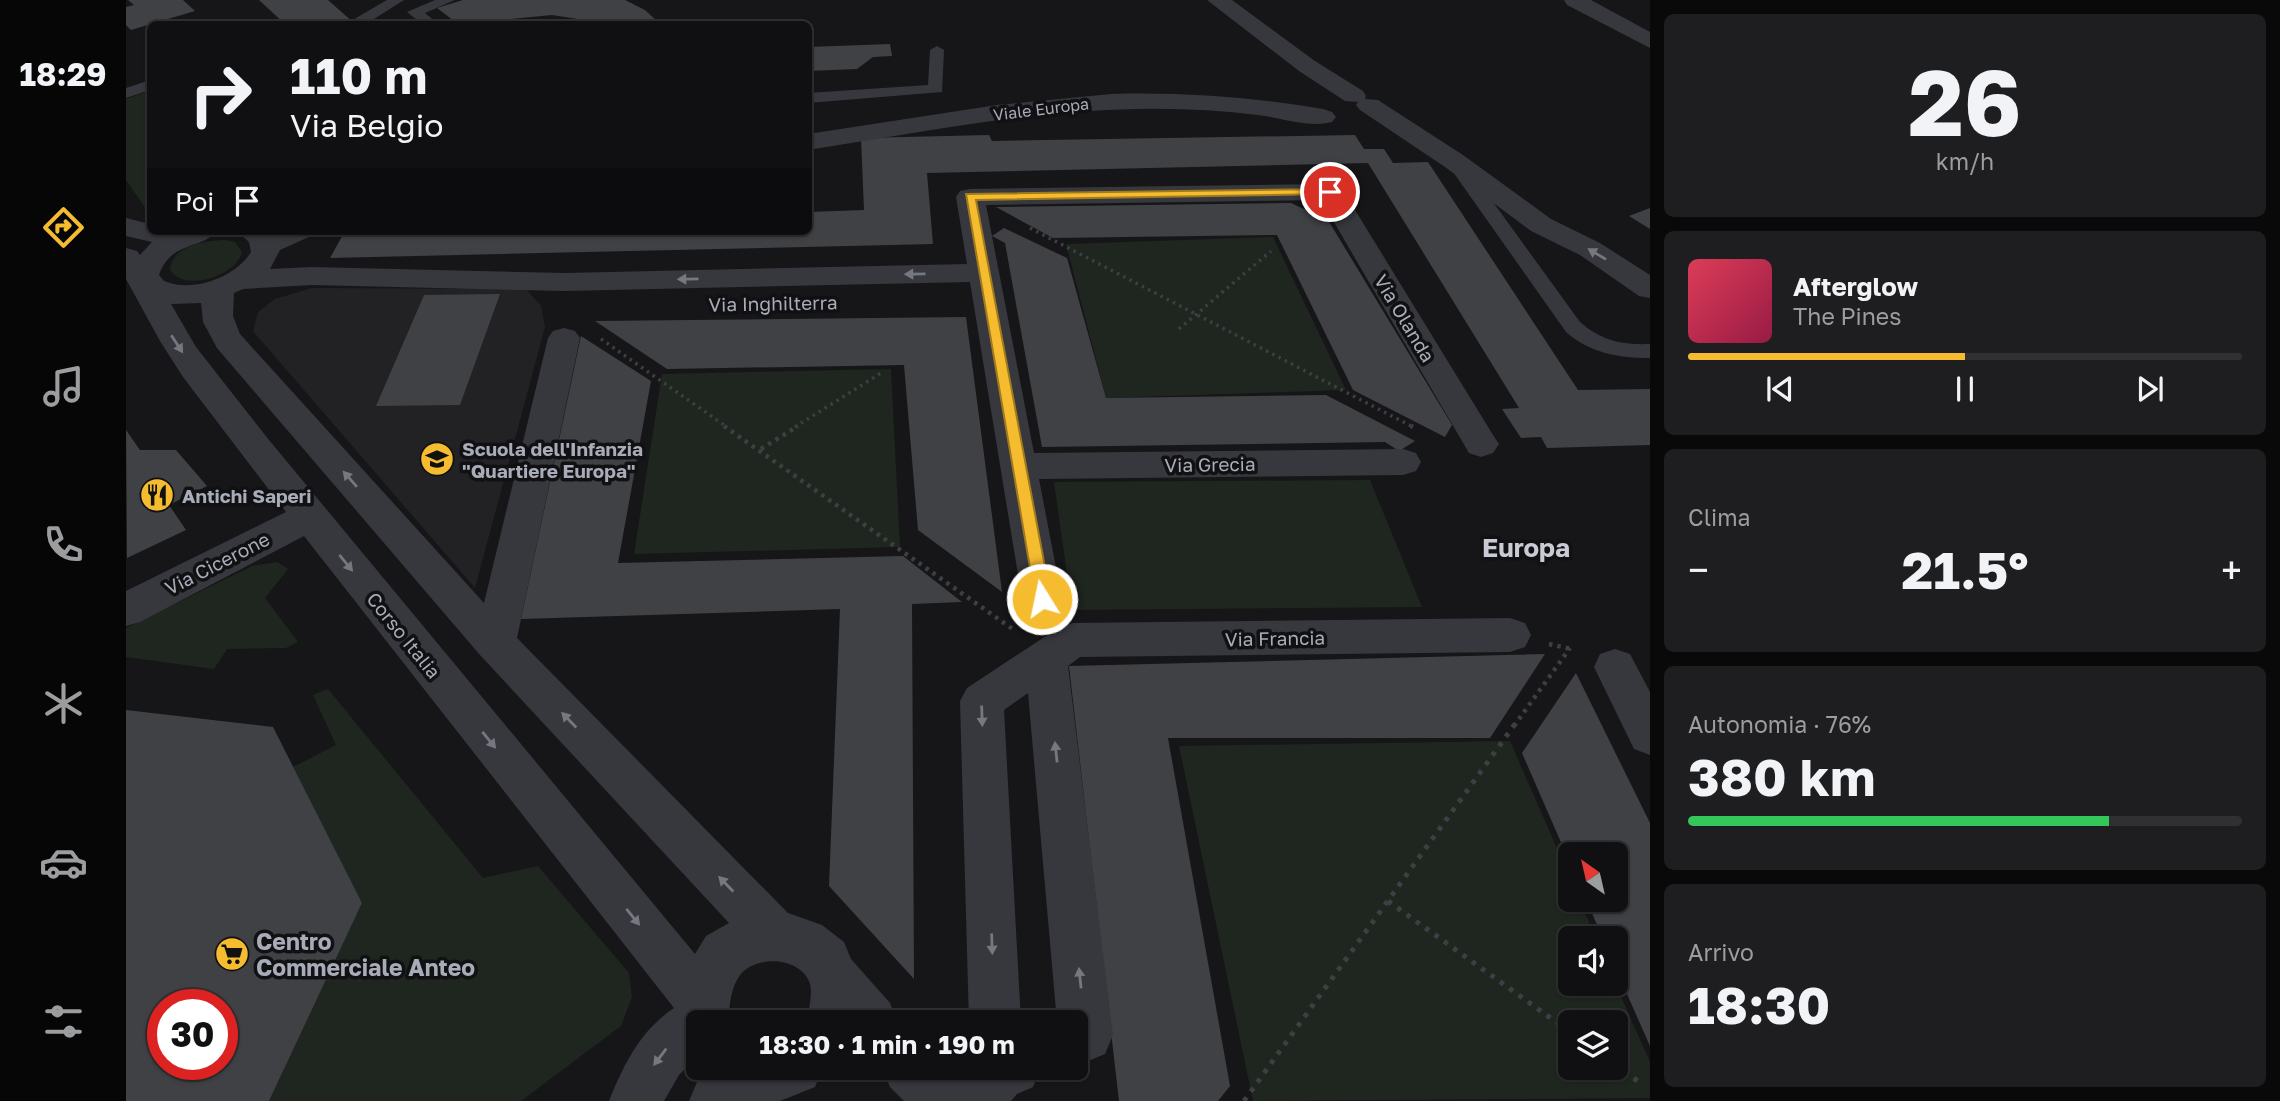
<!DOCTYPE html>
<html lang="it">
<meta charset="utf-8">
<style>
body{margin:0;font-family:"Golos Text",sans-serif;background:#1e1e20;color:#f1f3f6;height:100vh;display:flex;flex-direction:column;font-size:26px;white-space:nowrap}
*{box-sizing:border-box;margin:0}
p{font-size:23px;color:#9c9d9f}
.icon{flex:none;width:38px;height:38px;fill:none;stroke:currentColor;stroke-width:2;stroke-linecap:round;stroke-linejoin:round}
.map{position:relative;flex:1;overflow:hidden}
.panel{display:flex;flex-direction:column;gap:14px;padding:14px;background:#09090a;width:630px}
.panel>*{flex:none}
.top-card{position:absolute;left:21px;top:21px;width:665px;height:214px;border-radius:10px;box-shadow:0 2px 5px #0004,0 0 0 2px #303032;background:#101012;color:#f1f3f6;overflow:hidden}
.needle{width:46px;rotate:326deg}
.buttons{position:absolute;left:1432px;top:842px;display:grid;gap:14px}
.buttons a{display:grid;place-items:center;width:70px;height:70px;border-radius:10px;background:#101012;box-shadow:0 2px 5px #0004,0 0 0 2px #303032;font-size:35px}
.speed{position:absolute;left:21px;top:989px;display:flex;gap:14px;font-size:35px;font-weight:700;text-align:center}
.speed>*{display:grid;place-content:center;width:91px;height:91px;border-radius:50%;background:#101012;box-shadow:0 2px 5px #0004,0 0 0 2px #303032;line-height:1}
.speed .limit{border:10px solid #d22;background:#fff;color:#111}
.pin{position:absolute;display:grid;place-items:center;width:60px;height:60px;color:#fff;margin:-30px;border:4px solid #fff;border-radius:50%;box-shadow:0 2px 7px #0007}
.me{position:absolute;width:77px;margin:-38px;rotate:350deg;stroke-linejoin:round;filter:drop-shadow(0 0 5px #0008)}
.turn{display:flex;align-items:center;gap:24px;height:147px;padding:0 28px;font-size:32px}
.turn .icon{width:91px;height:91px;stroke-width:2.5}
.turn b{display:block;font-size:49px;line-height:60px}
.then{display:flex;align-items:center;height:66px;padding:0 28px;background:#0003;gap:14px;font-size:26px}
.big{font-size:52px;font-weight:700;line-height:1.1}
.panel .card{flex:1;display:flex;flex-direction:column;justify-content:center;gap:10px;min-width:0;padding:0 24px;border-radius:10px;background:#1e1e20}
.panel .dial{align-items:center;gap:0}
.dial b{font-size:91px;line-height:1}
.song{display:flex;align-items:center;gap:21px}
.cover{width:84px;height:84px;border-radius:10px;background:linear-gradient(135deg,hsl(350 70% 55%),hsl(340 70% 35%))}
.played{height:7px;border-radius:4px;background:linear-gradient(90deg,#f6bc30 50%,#303032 50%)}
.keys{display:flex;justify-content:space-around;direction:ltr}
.heat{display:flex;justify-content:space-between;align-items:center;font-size:38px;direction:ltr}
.charge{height:10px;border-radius:5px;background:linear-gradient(90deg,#34c759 76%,#303032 0)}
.trip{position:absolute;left:560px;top:1010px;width:402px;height:70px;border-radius:10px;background:#101012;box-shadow:0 2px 5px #0004,0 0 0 2px #303032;font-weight:700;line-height:70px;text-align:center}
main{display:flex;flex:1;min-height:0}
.dock{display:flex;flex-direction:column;width:126px;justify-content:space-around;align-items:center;background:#060607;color:#9c9d9f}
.dock .icon{width:49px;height:49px}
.dock .active{color:#f6bc30}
.dock b{font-size:32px;color:#f1f3f6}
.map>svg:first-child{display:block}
</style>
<main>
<nav class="dock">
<b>18:29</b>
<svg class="icon active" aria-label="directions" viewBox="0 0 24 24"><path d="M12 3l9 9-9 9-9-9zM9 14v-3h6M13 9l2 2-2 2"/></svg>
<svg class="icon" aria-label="music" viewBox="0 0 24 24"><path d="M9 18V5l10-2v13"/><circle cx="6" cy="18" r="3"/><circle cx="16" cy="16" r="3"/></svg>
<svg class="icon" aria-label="phone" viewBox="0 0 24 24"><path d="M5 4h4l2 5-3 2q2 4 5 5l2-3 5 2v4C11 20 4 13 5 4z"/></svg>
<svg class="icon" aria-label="climate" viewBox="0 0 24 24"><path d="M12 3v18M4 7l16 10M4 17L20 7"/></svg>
<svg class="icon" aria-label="car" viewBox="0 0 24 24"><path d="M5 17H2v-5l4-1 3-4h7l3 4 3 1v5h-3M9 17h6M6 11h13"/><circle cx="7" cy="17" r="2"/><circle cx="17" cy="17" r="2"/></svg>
<svg class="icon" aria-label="filters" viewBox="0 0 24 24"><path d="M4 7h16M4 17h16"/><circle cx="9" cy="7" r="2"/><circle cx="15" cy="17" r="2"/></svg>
</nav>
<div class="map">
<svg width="1524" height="1101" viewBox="0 0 1524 1101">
<rect width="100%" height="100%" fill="#161618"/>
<!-- built -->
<path fill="#222225" d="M186 288 400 289 415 306 419 327 349 588 127 331 132 312 149 299Z"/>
<!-- green -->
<path fill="#1e261f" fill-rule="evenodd" d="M24 91V215L0 180V99Z
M1147 237 1220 390 980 398 940 244Z
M100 240 109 242 116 252C110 276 59 293 44 270 45 246 80 240 100 240Z
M765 369 774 547 508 554 536 374Z
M1244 480 1296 607 946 610 928 482Z
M151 562 162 569 139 598 172 642 160 648 101 649 88 669 0 657V628L126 566Z
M202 689 357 878 412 866 503 973 506 997 495 1026 395 1101H143L236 903 167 767 210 745 187 695Z
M1384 741 1444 878V900H1453L1470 938H1444V984L1489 983 1524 1062V1098L1127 1101 1053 746ZM1489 1022V1068H1444V1022Z"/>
<!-- building -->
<path fill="#404145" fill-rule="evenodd" d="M2 0H57L69 11 5 30 0 25V7L8 5Z
M133 0H202L229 24H159Z
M337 0H499L519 10 532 22 521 24H467L458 20 426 15 332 24 311 8Z
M764 44 766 56 747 57 731 69 682 71V47Z
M863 135 866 141 1229 135 1238 149H1258L1267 163 1302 162 1452 390 1524 389V445L1421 448 1415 437 1395 438 1376 409 1393 408 1242 163 801 173 807 244 204 258 219 231H682V212L738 210 735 138Z
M1165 203 1202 220 1326 425 1319 437 1227 390 1151 235 927 238 870 207Z
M1524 208V229L1503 216Z
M878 228 941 258 980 398 1200 395 1289 441 1273 451 1259 442 916 447 879 243 866 236Z
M374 294 334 405 250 406 298 295Z
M840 317 876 592 792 530 778 365 541 369 469 321Z
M455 336 525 381 492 563 777 556 836 602 786 604 788 979 703 886 714 609 395 619Z
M0 430 14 450H50L81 486 43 505 60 530 1 558Z
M1419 654 1364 738H1042L1104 1086 1092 1101H993L943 666Z
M1450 673 1524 823V1046L1489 967V938H1477L1460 900H1489V854H1444V863L1396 753Z
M0 710 147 727 236 903 143 1101H0ZM37 1004H96V1064H37Z"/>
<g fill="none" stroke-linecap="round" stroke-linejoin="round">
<!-- path-far2 -->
<path stroke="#3d3f44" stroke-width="3.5" stroke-dasharray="2.5 4.5" stroke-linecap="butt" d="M904 228 1287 427
M1053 329 1145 251
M475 339 601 427
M669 427 755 373"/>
<!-- path-far1 -->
<path stroke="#3d3f44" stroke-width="4.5" stroke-dasharray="3.5 5" stroke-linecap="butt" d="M598 426 888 630
M1285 426 1287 427
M635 449 672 426
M1423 644 1445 649
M1388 726 1444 648"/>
<!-- path -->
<path stroke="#3d3f44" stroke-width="5" stroke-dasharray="4.5 7" stroke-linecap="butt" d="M1262 901 1444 1032
M1489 1065 1513 1082
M1118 1101 1389 724"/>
<!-- service -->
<path fill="#37383d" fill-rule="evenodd" d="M261 0H278L240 24H230L228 21 230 18Z
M309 0H329L299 13 312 24H296L281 12Z
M811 46 818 50 816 92 682 103V93L802 85 804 50Z
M24 80V90L0 98V88Z
M1329 157 1335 158 1454 322C1476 341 1496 345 1524 344V358C1492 358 1464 353 1440 332L1320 162Z"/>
<!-- minor -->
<path fill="#37383d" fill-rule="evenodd" d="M1081 0H1106L1189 61 1237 91 1240 96 1239 99 1252 100 1337 155 1425 219 1474 243 1524 275V298L1513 296 1454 255 1405 231 1319 167 1234 110 1230 105 1232 102 1219 101 1173 71Z
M1438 0H1465L1524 32V48L1441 5Z
M985 94C1056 92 1127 97 1197 109L1206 112 1210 117 1206 122C1184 128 1155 118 1132 115 1092 110 1051 108 1010 109 900 111 791 133 682 150V134L871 105Z
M1204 184 1214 186 1218 192 1367 435 1373 444 1367 453 1355 457 1343 453 1195 200 860 205 908 453 1277 449 1290 453 1295 462 1290 471 1277 475 913 479 936 599 930 610 916 615 902 610 896 599 844 282 439 291 185 285 117 289 108 293 107 316 114 334 358 603 422 338 427 331 438 328 449 331 454 338 391 638 662 913 696 925 718 942 725 959 764 1003 771 1022H681C682 1011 687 995 684 984 676 957 630 954 614 975 604 989 604 1005 602 1022H572V1055L553 1075 538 1101H483C498 1064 514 1031 548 1008L178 536 14 622 0 626V591L160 512 57 377 34 341 0 279V248L11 251 14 255 26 242 0 236V218L24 224V231H90C77 250 45 240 33 275L38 281C66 293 109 278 125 252L123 242 111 231H187L183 237 154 250 144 269 185 267 439 273 841 264 830 197 834 191 844 189ZM75 303 77 322 91 348 354 655 603 923 580 936 569 954 143 440 70 347 45 304Z
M1384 618 1399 623 1405 635 1399 647 1384 652 954 657 942 666 987 1035 979 1054 950 1066V1022H931L902 693 878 710 895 1022H843L834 701 841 688 932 628 947 623Z
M1489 649 1504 654 1524 692V755L1508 749 1468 667 1474 654Z
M579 1068H697L689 1087 654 1101H563L571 1082 582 1075Z
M756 1068H821L832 1078 842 1068H915L907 1087 891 1094 885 1101H778L764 1087Z"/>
</g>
<!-- one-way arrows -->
<defs><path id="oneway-solid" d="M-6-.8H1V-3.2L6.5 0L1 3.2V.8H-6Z" transform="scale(1.75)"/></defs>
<g fill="#757881">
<use href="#oneway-solid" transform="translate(1471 254) rotate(-149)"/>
<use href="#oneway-solid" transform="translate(789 274) rotate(179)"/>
<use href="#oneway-solid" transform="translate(562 279) rotate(179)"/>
<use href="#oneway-solid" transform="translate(51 344) rotate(57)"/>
<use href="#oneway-solid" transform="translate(224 479) rotate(-131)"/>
<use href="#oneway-solid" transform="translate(220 563) rotate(51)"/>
<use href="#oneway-solid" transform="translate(856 716) rotate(88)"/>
<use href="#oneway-solid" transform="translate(443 720) rotate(-134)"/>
<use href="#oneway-solid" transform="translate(363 740) rotate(51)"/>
<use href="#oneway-solid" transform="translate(930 752) rotate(-96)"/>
<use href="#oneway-solid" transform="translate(600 884) rotate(-134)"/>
<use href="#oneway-solid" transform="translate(507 917) rotate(51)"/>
<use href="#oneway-solid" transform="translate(866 944) rotate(88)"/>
<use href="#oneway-solid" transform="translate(954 978) rotate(-96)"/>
<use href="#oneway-solid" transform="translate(534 1057) rotate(127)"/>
</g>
<!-- route -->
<path fill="#f6bc30" stroke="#a07a1f" stroke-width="2" d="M1204 189 1210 192 1208 194 850 200 925 599 922 603H910L840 194Z"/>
<!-- icons -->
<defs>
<g id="school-disc" transform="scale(1.75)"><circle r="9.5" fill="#f6bc30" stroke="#111113"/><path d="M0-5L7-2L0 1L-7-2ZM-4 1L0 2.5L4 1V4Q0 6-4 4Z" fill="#111"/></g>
<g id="restaurant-disc" transform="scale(1.75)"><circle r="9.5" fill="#f6bc30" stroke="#111113"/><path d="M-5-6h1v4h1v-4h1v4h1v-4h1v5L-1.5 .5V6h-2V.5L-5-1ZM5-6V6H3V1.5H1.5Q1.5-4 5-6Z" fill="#111"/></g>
<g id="supermarket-disc" transform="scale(1.75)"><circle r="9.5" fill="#f6bc30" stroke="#111113"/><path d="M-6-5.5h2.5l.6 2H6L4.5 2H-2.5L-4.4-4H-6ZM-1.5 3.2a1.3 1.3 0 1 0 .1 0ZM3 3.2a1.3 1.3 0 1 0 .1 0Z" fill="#111"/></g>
</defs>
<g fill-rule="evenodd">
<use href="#school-disc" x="311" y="459"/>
<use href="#restaurant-disc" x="31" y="495"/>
<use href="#supermarket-disc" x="106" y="954"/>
</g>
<g text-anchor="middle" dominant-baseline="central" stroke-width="7" stroke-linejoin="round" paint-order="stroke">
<!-- far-street labels -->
<g font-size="16" fill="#a8acb8" stroke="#111113">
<text transform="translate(915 109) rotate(-7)">Viale Europa</text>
</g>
<!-- street labels -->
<g font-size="19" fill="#a8acb8" stroke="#111113">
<text transform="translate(647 303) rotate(-1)">Via Inghilterra</text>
<text transform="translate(1279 318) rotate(59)">Via Olanda</text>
<text transform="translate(1084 464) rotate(-1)">Via Grecia</text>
<text transform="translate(91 563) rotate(-27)">Via Cicerone</text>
<text transform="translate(278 635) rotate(51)">Corso Italia</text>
<text transform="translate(1149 638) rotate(-1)">Via Francia</text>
</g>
<!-- poi labels -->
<g font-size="19" font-weight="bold" fill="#a8acb8" stroke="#111113" text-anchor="start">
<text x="336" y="448">Scuola dell'Infanzia<tspan x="336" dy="22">"Quartiere Europa"</tspan></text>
<text x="56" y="495">Antichi Saperi</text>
</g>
<!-- near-poi labels -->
<g font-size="23" font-weight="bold" fill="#a8acb8" stroke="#111113" text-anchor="start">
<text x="130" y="941">Centro<tspan x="130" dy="26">Commerciale Anteo</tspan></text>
</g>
<!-- district labels -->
<g font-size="26" font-weight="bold" fill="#c9cbd4" stroke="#111113">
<text x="1400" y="547">Europa</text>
</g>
</g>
</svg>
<div class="buttons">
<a><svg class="needle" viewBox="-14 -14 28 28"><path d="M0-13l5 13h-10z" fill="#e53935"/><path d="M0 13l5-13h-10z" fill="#9c9d9f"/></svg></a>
<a><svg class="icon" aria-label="sound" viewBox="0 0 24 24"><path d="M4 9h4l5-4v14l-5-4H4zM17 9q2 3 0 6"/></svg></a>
<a><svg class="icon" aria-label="layers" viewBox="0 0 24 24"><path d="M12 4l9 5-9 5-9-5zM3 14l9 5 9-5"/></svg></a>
</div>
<div class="speed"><div class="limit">30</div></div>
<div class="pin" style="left:1204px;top:192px;background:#d93025"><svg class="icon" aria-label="arrive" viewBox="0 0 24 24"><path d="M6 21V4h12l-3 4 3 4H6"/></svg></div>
<svg class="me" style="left:916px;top:599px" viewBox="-20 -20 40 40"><circle r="17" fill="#f6bc30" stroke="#fff" stroke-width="3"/><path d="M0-11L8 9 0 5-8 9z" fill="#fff"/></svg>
<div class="trip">18:30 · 1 min · 190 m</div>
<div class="top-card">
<div class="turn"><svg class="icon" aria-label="right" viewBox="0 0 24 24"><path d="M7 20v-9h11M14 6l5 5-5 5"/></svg><div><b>110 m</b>Via Belgio</div></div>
<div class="then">Poi<svg class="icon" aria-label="arrive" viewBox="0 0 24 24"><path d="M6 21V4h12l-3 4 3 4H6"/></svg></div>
</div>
</div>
<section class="panel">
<div class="card dial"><b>26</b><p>km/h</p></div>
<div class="card">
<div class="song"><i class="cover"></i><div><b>Afterglow</b><p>The Pines</p></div></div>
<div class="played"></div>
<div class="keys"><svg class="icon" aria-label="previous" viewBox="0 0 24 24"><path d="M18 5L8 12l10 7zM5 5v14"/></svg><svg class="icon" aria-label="pause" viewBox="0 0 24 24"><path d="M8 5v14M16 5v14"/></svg><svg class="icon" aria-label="next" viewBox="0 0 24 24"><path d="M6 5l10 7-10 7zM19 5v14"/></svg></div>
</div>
<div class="card"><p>Clima</p>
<div class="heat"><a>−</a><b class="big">21.5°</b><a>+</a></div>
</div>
<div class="card"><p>Autonomia · 76%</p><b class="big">380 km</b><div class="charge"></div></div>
<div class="card"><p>Arrivo</p><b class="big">18:30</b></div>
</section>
</main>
